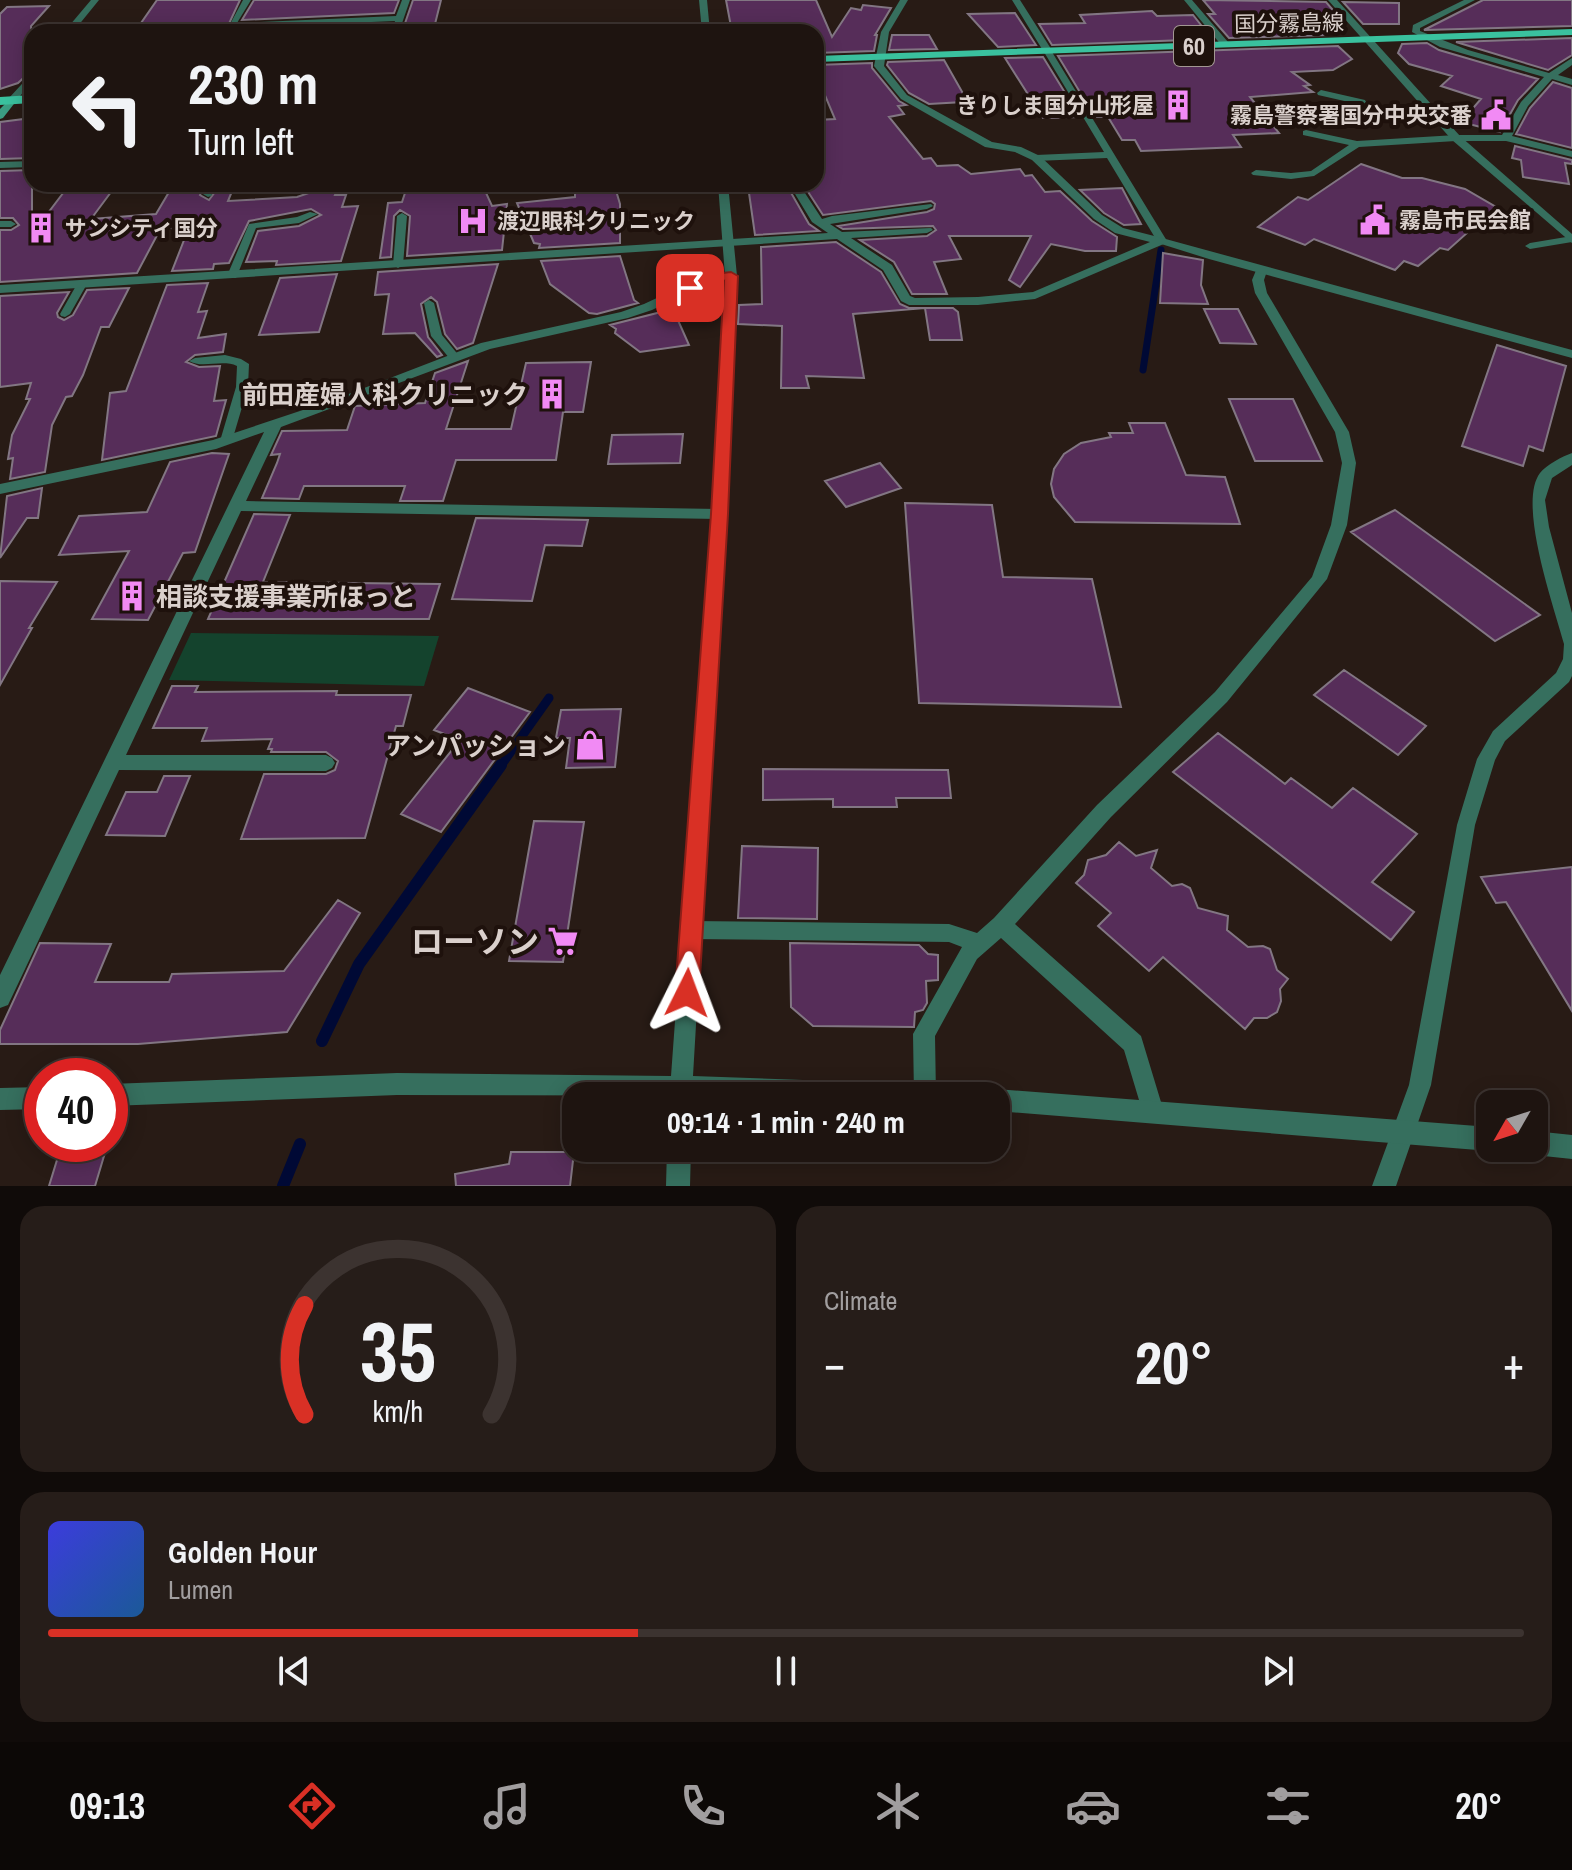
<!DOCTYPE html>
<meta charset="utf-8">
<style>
body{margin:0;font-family:"Archivo Narrow","Noto Sans JP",sans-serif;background:#261d19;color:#f1f3f6;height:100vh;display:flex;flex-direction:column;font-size:30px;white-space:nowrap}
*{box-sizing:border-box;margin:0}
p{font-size:26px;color:#a19e9f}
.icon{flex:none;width:44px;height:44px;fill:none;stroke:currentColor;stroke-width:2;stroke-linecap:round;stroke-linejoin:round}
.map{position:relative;height:1186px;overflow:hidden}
.sheet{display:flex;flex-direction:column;gap:20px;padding:20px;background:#100b09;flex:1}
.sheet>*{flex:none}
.hud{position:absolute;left:24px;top:24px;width:800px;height:168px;border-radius:24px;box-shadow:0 4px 20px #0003,0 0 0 2px #3c3330;background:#1e1410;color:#f1f3f6;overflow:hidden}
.needle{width:52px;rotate:231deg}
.buttons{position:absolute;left:1476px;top:1090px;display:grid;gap:16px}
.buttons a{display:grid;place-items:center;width:72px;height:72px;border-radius:16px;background:#1e1410;box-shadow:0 4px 20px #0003,0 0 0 2px #3c3330;font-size:40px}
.speed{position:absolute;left:24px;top:1058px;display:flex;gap:16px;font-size:40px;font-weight:700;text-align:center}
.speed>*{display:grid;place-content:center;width:104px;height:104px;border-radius:50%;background:#1e1410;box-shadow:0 4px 20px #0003,0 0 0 2px #3c3330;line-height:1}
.speed .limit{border:12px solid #d22;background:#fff;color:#111}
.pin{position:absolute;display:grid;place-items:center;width:68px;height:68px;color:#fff;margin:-34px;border-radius:16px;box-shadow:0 4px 12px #0006}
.me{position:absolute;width:88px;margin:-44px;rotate:3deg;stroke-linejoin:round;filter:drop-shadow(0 0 6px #0008)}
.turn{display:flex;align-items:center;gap:28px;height:168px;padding:0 32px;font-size:36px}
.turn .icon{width:104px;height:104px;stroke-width:2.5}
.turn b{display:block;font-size:56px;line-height:68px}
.big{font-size:60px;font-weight:700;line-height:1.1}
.sheet .widget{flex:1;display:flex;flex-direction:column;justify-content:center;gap:12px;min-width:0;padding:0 28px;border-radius:24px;background:#261d19}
.sheet .dial{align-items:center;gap:0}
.dial svg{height:208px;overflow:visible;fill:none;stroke:#3c3330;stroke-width:7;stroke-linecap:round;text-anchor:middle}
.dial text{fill:#f1f3f6;stroke:none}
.song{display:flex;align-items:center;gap:24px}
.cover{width:96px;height:96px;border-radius:12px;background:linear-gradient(135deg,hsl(240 70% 55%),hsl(210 70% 35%))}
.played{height:8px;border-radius:4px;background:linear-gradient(90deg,#d93025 40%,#3c3330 40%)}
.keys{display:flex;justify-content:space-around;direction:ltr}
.heat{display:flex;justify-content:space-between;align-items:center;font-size:44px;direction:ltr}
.sheet .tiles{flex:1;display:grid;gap:20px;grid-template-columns:1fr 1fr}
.widget:last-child{grid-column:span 2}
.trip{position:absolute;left:562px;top:1082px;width:448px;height:80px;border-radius:24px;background:#1e1410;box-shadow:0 4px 20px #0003,0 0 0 2px #3c3330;font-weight:700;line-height:80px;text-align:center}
.tab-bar{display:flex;height:128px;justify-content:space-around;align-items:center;background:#0c0806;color:#a19e9f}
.tab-bar .icon{width:56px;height:56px}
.tab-bar .active{color:#d93025}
.tab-bar b{font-size:36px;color:#f1f3f6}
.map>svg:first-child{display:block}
</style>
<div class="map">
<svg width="1572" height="1186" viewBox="0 0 1572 1186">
<rect width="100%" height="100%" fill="#281b15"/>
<!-- green -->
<path fill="#14432d" d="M191 633 439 636 424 686 169 680Z"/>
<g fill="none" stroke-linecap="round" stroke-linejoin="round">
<!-- stream-far2 -->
<path stroke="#000935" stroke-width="7" d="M1143 370 1161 250"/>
<!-- stream-far1 -->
<path stroke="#000935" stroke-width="9" d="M500 767 549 698"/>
<!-- stream -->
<path stroke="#000935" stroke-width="12" d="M322 1041 359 964 501 765
M283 1186 300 1144"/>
</g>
<!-- building -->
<path fill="#562d59" stroke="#827683" stroke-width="2" d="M157 0H240L226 30 283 29 282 32H179L183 24 139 26Z
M254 0H399L394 13 242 20Z
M413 0H441L433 32H402Z
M726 0H816L832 37 851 8 861 10 863 5 891 8 875 35H877L874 51 816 53V32H732Z
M1203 0 1326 2 1345 24H1314L1326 35 1229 38 1208 14H1215Z
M1483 0H1572V26L1424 30Z
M1343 2 1399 3V24H1363Z
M49 6 31 26 32 70 18 83 0 89V14L7 7Z
M1152 11 1157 16 1193 15 1212 39 1052 45 1039 24 1085 23 1080 15Z
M1015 13 1036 45 998 47 968 14Z
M391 24 388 32H296L297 28Z
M892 35H929L937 49 889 50Z
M1572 38V55L1548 70 1456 42Z
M1427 43 1439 50 1538 79 1518 100 1500 132 1461 122 1481 99 1441 86 1452 76 1409 64 1398 53 1402 44Z
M1338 46 1352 59 1333 70 1292 72 1310 85 1304 86 1313 92 1250 97 1279 133 1233 135 1241 147 1141 151 1135 140H1122L1108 117H1095L1058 56Z
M1043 57 1080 117 1043 118 1005 58Z
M944 60 965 97H961L963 102 929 104 909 93 887 65 888 62Z
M872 63V68L899 101 906 105 898 106 904 114 889 117 923 159 931 158 937 166 958 165 971 174 1020 169 1025 176 1032 175 1045 192 1060 191 1092 221 1117 237 1116 251H1085L1051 244 1020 287 1009 280 1031 236H949L961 259 934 262 947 294H912L894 262 860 240 927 236 936 230 933 226 843 229 838 226 927 212 934 209 935 204 931 201 823 215 803 184H816V120L835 119 816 74V65Z
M1553 82 1572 88V148L1516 134 1530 108Z
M32 118V158L0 159V122Z
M1515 146 1572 160V164L1565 163 1569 184 1523 177 1521 160 1512 158Z
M1361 164 1402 178H1422L1465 189 1496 207 1448 250 1440 248 1418 266 1404 261 1395 270 1314 239 1305 245 1258 227 1298 197 1308 200Z
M32 170V234L70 184H117L91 219 156 214 172 187 205 184 200 195 209 200 221 184H235L228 201 297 197 309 193 313 184H340L335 195H346L342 207 358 206 341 261 276 265 277 261 246 262 258 231 299 226 321 215 311 209 249 221 229 263 214 264 213 269 172 271 186 235 163 224 137 273 0 282V230H11L19 225 13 218H0V171Z
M408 184H482L492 206 507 204 502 250 407 256 410 216 400 210 394 216 391 257 380 258 388 203 402 202Z
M575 184H614L620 204V243L539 248 540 244 534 243 517 203 575 197Z
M759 184H786L809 224 819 231 755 235 748 186Z
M1122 188 1141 224 1124 225 1104 213 1080 190Z
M836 242 881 272 900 304 909 308H953L958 312 962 340H930L925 308 853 314 864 378 806 376 809 388H781L782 326 738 324 739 305 762 304 761 247Z
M1163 253 1203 260 1201 285 1208 304 1160 303Z
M620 256 634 300 638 303 597 314 589 313 550 284 541 261Z
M498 264 473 343 457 349 445 334 437 302 431 297 421 304 428 337 442 355 437 357 415 333 383 334 389 294 375 295 378 272Z
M337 274 319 332 259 335 280 278Z
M208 283 198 312 207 311 198 338 226 334 223 352 195 355 186 362 199 367 220 366 214 401 226 400 216 436 102 460 110 393 126 391 167 285Z
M129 288 109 327H101L83 375 72 396 66 397 52 425 45 472 10 479 13 458 8 459 12 435 30 399H26L31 383 0 387V296L69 292 57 313 58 317 64 320 73 315 87 290Z
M673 309 689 345 640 352 615 333 616 329 610 325Z
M1204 309H1238L1256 344 1220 343Z
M1497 345 1566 366 1543 451 1529 446 1523 466 1462 446Z
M468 361 446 429H511L526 363 591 362 583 412H563L556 460H456L443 501H400L405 486H304L299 499 262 498 277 463 280 454 271 455 282 431 347 430 355 406 425 403 435 373Z
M1229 399H1293L1322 461H1255Z
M1129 423H1165L1186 475 1225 477 1240 524 1075 522 1054 497 1051 484 1054 469 1064 454 1081 443 1111 437 1109 433H1133Z
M683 434 680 463 608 464 612 435Z
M212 453 229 454 195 552 183 553 148 620 92 619 129 551 59 555 79 516 147 512 170 462Z
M880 463 901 488 846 507 825 481Z
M42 488 38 518H27L0 558 7 496Z
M905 503 992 505 1003 577 1092 579 1121 707 919 703Z
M1395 510 1540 615 1495 641 1351 532Z
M254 514 290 515 263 582 440 584 429 619H208Z
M476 518 588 520 582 546 545 545 532 601 452 599Z
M0 581 57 582 29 628H32L0 685Z
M1344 670 1426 726 1398 755 1314 695Z
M172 686H198L195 692 337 691 336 695H411L403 726H396L365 838 241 839 264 774H326L335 770 338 761 326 752H271L272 749H268L272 739 202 741 207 728H153Z
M468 688 530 712 441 832 401 814 460 740 434 730Z
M621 709 615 767 566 768 570 738H556L561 710Z
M1218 733 1285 784 1291 778 1332 808 1353 788 1417 834 1372 882 1414 912 1391 940 1173 772Z
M763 769 948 770 951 798H896L897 807H833V799L763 800Z
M164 776H190L165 836 106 835 126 792H157Z
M534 821 584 822 563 962 509 961Z
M1119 842 1136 856 1157 850 1151 868 1172 886 1182 884 1190 888 1198 908 1228 916 1227 930 1248 947 1263 946 1270 949 1277 970 1288 979 1280 989 1281 1001 1277 1012 1267 1018H1254L1245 1029 1163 957 1149 971 1098 926 1111 913 1076 883 1084 875 1088 860 1106 855Z
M742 846 818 848 817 919 738 918Z
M1572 867V1011L1506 902 1496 903 1481 877Z
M338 900 360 913 287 1032 138 1044H0V1030L40 943 111 944 95 982H169L172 974 284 971Z
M790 943 919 945 928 954 938 955V980L926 981 927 1003 923 1010 915 1012 914 1027 813 1026 791 1007Z
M511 1152H574L570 1186H456L455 1174 509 1164Z
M104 1156 95 1186H49L57 1160Z"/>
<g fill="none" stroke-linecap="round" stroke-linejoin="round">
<!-- service -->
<path fill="#366f5e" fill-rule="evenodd" d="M288 22 295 24 293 32H285Z
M706 29 709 32H685Z
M1048 50 1052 52 1167 241 1166 243 1157 241 1107 158 1036 161 1031 158 1036 155 1104 152 1044 52Z
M1321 90 1365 100 1366 102 1362 105 1318 95 1317 93Z
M1306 130 1357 141 1456 135 1460 138 1456 141 1359 147 1314 176 1291 179 1253 175 1251 173 1256 170 1291 173 1311 171 1349 145 1303 135V131Z
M32 161V167L0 168V162Z
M208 184H218L211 196 208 197 203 194Z
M310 212 318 214 299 223 256 228 237 276 236 278H228L227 276 249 224 297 217Z
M402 213 407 216 403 265 398 268 393 265 397 216Z
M0 221H11L16 224 11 227H0Z
M1572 236V242L1530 249 1525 246 1530 243Z
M82 281 87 284 70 314 65 317 61 316 60 314 77 284Z
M429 300 434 303 442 335 460 357 458 359H450L431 336 424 303Z
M225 355 241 359 249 364 248 387 232 441 226 445 220 441 236 387 237 366C222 359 202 369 189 361L195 358Z"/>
<!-- minor -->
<path fill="#366f5e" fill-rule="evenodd" d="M243 0H251L237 23 396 16 402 0H410L399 32H391L395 21 228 28Z
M900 0H908L889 32 884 66 907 95 992 142 1021 147 1040 156 1102 215 1123 228 1166 239V243L1035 299 978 305H909L901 301 883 270 837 239 0 293V285L828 233 812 222 789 184H799L822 219 832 216 931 204 933 206 927 209 830 224 842 232 931 228 933 230 927 233 851 238 892 265 910 296 915 298 978 297 1033 292 1150 242 1115 233 1094 219 1032 160 1015 152 985 147 901 99 874 66 881 32Z
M1012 0H1020L1053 52 1051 54H1045Z
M1184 0H1192L1228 42V46H1222Z
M1464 0H1475L1420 28V31L1468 50 1549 73 1572 58V65L1558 75 1572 79V85L1552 79 1528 106 1512 136 1572 151V157L1506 141H1456L1451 138 1456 135H1502L1521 102 1544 77 1440 47 1412 32 1413 25Z
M1261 267 1267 271 1264 280 1267 293 1349 432 1356 463 1347 525 1327 579 1227 702 1111 817 1015 924 1141 1036 1164 1112 1161 1120 1153 1123 1145 1120 1124 1050 1001 938 977 959 935 1036 936 1096H914L913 1034 962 947 949 942 691 939 684 937 681 930 684 923 691 921 949 924 977 933 994 918 1097 805 1215 692 1312 577 1331 525 1342 463 1335 432 1255 293 1252 280 1257 268Z
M731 272 737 276 735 279 712 281 652 310 628 318 490 349 281 427 246 501 719 509 726 514 719 519 241 511 126 755H326L332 758 335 763 332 768 326 771 119 770 8 1005 0 1008V975L264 432 216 449 0 494V484L213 440 333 400 481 343 621 312 644 304 706 275Z
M1572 453V465L1552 478 1545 500 1549 527 1572 613V676L1569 682 1505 741 1495 760 1475 825 1431 1085 1396 1186H1372L1409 1085 1457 825 1477 759 1493 731 1556 673 1563 659 1564 644C1554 607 1517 503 1540 473 1546 465 1563 456 1572 453Z"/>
<!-- tertiary -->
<path fill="#366f5e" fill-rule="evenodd" d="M91 0H99L73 32H64Z
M699 0H707L710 32H702Z
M1328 0H1337L1460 136 1572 234V243L1452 140Z
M32 73V82L15 102H9V98Z
M718 184H728L737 276 726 514 693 1076 939 1085 947 1088 950 1096 397 1095 110 1106V1084L397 1073 671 1076 712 514 725 276Z
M1162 238 1572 350V358L1209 259 1158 243V239Z
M42 1087V1109L0 1110V1088Z
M996 1089 1490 1127V1148H1496L1490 1151 996 1111V1096H986L988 1092Z
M1534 1131 1572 1135V1159L1534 1155 1526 1151 1525 1148H1534Z
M667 1148H691L690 1186H666Z"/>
<!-- secondary -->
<path fill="#3b9d82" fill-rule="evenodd" d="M12 97 17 100 3 118 0 119V109Z"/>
<!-- primary -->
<path fill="#3ac19e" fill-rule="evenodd" d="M1572 29V35L816 62V56Z
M32 95V103L0 105V97Z"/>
</g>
<!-- route -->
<path fill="#d93025" stroke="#8d1f18" stroke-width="2" d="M731 272 738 276 728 514 699 993 696 1001 687 1004 678 1001 675 993 711 514 724 281 690 292 683 288 705 275Z"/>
<!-- icons -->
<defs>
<g id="building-bare" transform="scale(2.4)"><path d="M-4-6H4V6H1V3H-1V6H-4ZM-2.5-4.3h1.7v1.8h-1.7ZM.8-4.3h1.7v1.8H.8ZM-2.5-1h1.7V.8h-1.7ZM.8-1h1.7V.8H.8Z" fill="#f18af4" stroke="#1e110c" stroke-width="2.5" paint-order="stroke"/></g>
<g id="civic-bare" transform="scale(2.4)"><path d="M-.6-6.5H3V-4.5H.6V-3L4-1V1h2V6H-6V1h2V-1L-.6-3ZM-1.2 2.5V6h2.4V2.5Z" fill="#f18af4" stroke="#1e110c" stroke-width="2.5" paint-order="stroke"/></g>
<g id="hospital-bare" transform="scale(2.4)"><path d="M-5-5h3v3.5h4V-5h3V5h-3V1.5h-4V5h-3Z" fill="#f18af4" stroke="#1e110c" stroke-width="2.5" paint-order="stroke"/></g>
<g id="shop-bare" transform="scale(2.4)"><path d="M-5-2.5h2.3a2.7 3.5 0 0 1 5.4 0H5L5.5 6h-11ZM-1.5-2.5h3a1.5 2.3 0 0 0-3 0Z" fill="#f18af4" stroke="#1e110c" stroke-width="2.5" paint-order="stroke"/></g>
<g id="supermarket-bare" transform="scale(2.4)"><path d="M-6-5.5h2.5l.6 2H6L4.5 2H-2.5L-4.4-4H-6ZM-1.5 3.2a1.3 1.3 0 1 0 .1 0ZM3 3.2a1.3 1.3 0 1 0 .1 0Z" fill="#f18af4" stroke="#1e110c" stroke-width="2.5" paint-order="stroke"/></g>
</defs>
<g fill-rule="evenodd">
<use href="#building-bare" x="1178" y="105"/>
<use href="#civic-bare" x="1496" y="115"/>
<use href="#civic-bare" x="1375" y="220"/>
<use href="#hospital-bare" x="473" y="221"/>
<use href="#building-bare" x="41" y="228"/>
<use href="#building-bare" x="552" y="394"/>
<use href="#building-bare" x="132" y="596"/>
<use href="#shop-bare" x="590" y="745"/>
<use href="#supermarket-bare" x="563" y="941"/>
</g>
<g text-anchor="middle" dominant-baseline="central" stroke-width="8" stroke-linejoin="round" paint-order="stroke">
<!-- far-street labels -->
<g font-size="22" fill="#dad0cc" stroke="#1e110c">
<text transform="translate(1289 23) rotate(-1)">国分霧島線</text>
</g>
<!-- far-poi labels -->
<g font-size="22" font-weight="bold" fill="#dad0cc" stroke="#1e110c" text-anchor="start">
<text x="1154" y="105" text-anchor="end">きりしま国分山形屋</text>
<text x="1472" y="115" text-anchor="end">霧島警察署国分中央交番</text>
<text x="1399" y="220">霧島市民会館</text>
<text x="497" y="221">渡辺眼科クリニック</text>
<text x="65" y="228">サンシティ国分</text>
</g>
<!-- shield labels -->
<rect fill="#1e110c" stroke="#a29792" stroke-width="2" x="1174" y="26" width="40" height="40" rx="6"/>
<g font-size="24" font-weight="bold" fill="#dad0cc">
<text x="1194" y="46">60</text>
</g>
<!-- poi labels -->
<g font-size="26" font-weight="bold" fill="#dad0cc" stroke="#1e110c" text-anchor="end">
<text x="528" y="394">前田産婦人科クリニック</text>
<text x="156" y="596" text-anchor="start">相談支援事業所ほっと</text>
<text x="566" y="745">アンパッション</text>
</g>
<!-- near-poi labels -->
<g font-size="32" font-weight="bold" fill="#dad0cc" stroke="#1e110c" text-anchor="end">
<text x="539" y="941">ローソン</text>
</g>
</g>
</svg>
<div class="buttons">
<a><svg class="needle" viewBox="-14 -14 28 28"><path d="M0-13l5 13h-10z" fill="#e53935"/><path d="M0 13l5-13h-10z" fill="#a19e9f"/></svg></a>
</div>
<div class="speed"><div class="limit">40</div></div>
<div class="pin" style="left:690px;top:288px;background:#d93025"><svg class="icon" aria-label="arrive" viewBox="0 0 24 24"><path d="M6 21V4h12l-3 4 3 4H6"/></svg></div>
<svg class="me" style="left:687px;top:993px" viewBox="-20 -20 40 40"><path d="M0-17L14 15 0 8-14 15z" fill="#d93025" stroke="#fff" stroke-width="4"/></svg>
<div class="trip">09:14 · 1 min · 240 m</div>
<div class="hud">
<div class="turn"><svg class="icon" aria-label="left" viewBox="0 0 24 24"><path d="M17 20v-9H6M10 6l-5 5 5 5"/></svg><div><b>230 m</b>Turn left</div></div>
</div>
</div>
<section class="sheet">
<div class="tiles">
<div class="widget dial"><svg viewBox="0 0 100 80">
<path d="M14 69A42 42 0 1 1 86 69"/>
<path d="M14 69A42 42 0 0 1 14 27" stroke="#d93025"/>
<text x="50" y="56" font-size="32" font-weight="700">35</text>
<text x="50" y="72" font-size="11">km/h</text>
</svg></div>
<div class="widget"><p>Climate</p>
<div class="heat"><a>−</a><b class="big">20°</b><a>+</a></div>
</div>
<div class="widget">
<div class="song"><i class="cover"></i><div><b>Golden Hour</b><p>Lumen</p></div></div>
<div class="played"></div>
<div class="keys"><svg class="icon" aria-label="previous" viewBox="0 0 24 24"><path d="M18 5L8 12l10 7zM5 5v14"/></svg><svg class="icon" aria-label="pause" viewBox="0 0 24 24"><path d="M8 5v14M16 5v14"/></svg><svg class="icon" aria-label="next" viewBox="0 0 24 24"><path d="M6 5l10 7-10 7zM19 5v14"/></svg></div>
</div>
</div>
</section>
<nav class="tab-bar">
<b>09:13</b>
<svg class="icon active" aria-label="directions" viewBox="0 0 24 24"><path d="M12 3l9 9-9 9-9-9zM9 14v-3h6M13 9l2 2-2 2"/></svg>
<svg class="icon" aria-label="music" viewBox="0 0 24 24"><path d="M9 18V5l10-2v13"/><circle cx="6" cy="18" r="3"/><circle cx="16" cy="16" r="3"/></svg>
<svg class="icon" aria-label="phone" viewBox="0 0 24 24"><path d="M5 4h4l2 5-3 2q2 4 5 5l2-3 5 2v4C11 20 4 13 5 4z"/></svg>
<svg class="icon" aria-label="climate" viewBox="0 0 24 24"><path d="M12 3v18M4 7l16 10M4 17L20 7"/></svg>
<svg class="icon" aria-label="car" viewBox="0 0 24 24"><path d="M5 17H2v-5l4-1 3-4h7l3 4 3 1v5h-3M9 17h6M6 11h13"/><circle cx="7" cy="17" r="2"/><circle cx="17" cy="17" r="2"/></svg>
<svg class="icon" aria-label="filters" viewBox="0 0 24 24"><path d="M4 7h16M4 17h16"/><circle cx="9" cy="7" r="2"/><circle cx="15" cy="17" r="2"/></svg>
<b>20°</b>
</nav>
